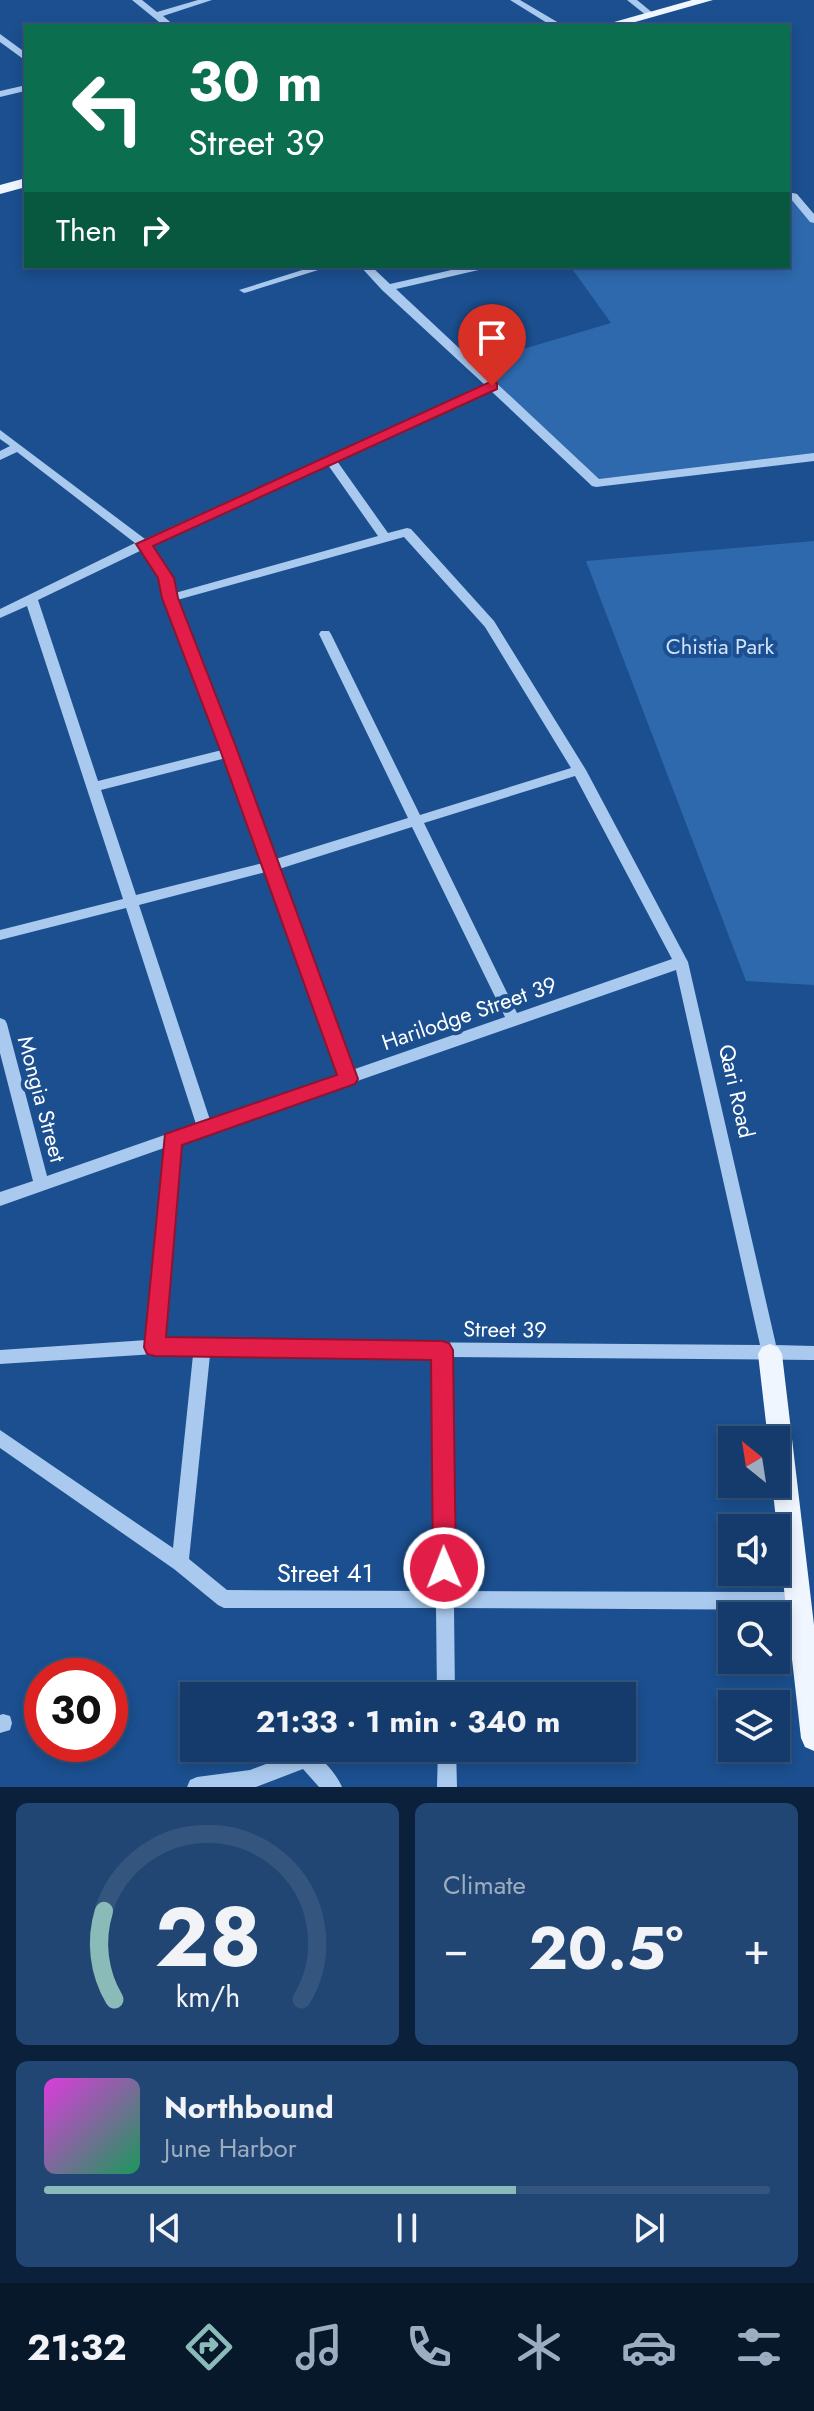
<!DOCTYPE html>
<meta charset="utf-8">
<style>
body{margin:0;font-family:Jost,sans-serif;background:#214673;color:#f1f3f6;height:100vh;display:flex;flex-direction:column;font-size:30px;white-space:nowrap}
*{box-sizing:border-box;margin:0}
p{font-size:26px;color:#9dadc1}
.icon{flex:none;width:44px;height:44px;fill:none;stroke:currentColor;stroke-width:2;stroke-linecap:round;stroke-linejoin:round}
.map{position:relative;height:1787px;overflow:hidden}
.panel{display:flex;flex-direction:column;gap:16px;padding:16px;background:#0b203b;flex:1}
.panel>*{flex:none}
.guide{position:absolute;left:24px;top:24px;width:766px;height:244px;border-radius:0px;box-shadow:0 4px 12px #0003,0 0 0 2px #33557e;background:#0b6e4f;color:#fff;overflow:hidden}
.needle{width:52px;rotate:330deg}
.buttons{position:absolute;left:718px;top:1426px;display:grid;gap:16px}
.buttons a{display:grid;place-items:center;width:72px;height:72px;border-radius:0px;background:#143b6b;box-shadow:0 4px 12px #0003,0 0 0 2px #33557e;font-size:40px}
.speed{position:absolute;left:24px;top:1658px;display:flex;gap:16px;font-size:40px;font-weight:700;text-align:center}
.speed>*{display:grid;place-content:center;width:104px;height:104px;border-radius:50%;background:#143b6b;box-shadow:0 4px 12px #0003,0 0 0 2px #33557e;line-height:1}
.speed .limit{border:12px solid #d22;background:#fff;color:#111}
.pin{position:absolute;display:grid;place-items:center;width:68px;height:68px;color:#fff;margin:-82px -34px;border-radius:50% 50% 50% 0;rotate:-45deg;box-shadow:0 0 8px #0007}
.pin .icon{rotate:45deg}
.me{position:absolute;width:88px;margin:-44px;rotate:359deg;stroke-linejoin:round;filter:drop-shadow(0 0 6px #0008)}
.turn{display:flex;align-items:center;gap:28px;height:168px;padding:0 32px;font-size:36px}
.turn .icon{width:104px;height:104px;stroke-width:2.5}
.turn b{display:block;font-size:56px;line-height:68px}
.then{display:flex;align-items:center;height:76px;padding:0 32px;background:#0003;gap:16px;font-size:30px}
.big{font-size:60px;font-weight:700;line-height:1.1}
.panel .tile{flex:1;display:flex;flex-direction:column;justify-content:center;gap:12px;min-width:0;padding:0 28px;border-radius:12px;background:#214673}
.panel .dial{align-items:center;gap:0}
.dial svg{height:208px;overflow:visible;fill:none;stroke:#33557e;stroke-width:7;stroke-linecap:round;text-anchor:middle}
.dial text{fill:#f1f3f6;stroke:none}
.song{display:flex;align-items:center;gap:24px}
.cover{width:96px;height:96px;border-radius:12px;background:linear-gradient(135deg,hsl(300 70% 55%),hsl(150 70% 35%))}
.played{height:8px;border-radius:4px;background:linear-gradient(90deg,#8bbbb9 65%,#33557e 65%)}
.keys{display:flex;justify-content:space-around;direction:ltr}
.heat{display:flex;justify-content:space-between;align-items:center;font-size:44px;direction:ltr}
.panel .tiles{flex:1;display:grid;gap:16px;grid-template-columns:1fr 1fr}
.tile:last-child{grid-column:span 2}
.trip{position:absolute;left:180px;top:1682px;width:456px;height:80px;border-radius:0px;background:#143b6b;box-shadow:0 4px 12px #0003,0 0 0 2px #33557e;font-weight:700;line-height:80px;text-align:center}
.menu{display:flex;height:128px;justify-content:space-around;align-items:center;background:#08182b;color:#9dadc1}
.menu .icon{width:56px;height:56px}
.menu .current{color:#8bbbb9}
.menu b{font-size:36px;color:#f1f3f6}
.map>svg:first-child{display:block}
</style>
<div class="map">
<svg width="814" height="1787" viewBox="0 0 814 1787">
<rect width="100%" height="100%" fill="#1b4f8f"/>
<!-- green -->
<path fill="#2e69ad" d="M793 196 814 220V457L596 483 469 365 611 323 570 266H788V197Z
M814 541V985L746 981 586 561Z"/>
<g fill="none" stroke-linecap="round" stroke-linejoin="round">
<!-- minor -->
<path fill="#a9c9ee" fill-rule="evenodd" d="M132 0H142L157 12 198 0H212L163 16 175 26H164Z
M510 0H520L564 26H552Z
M627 0H637L654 14 647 16Z
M0 34 26 53V61L0 42Z
M22 86 25 87V91L0 97V91Z
M793 193 797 194 814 214V223L810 222 791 199 788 200V194Z
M315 266H331L248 292 244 293 239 290Z
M360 266H371L390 284 469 266H488L483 269 396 289 599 479 814 453V461L596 487 592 486 491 391 337 461 388 533 407 528 411 529 494 621 586 770 688 962 776 1345 814 1346V1360L450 1357 454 1591 798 1592 804 1595 807 1601 804 1607 798 1610 454 1608 455 1696H437L436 1608H224L218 1605 174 1569 0 1448V1430L173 1548 193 1355 155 1354 0 1364V1350L147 1340 164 1148 0 1206V1192L33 1181 0 1053V1018L5 1020 7 1024 47 1176 196 1124 126 908 0 940V930L123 899 27 606 0 618V609L135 543 17 452 0 460V451L10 446 0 439V430L145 539 485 385 382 290ZM328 465 378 536 175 593 172 578 151 545ZM404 537 485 627 571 768 420 815 331 634 329 631H321L319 634 408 818 276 859 177 600ZM142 550 160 578 164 598 222 750 98 781 38 600ZM226 758 263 863 136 895 101 790ZM575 776 672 959 517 1013 424 823ZM412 827 505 1017 352 1070 279 869ZM266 872 339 1075 210 1120 139 905ZM676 970 760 1345 164 1340 179 1143ZM210 1355 434 1357 436 1591 227 1590 189 1559Z
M3 1714 10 1716 12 1723 10 1730 0 1733V1715Z
M438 1748H456L457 1787H437Z
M306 1749C320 1755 336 1773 342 1787H319L303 1769 256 1787H187L190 1780 197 1777 250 1770Z"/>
<!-- major -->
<path fill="#f0f6ff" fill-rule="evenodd" d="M692 0H713L621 26H600Z
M26 178V187L0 194V185Z
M770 1344 778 1347 782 1354 814 1625V1751L805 1747 801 1738 772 1484H776V1440H768L758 1354 762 1347Z"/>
</g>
<!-- route -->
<path fill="#e11d48" stroke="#92132f" stroke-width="2" d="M492 381 497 383V389L153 546 174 578 178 598 236 747 358 1079 355 1084 182 1145 166 1337 442 1341 449 1343 453 1350 456 1568 453 1576 444 1579 436 1576 433 1568 431 1360 155 1356 147 1354 144 1347 165 1134 337 1075 219 747 162 598 158 578 136 544Z"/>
<g text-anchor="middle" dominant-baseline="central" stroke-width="8" stroke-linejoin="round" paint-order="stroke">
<!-- park labels -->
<g font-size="22" fill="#cfe3fa" stroke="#1b4f8f">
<text x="720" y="646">Chistia Park</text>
</g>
<!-- street labels -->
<g font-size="22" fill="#fff" stroke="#1b4f8f">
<text transform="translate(469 1013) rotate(-19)">Harilodge Street 39</text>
<text transform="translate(737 1091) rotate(77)">Qari Road</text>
<text transform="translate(42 1099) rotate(75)">Mongia Street</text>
<text transform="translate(505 1329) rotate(1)">Street 39</text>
</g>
<!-- near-street labels -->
<g font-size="26" fill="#fff" stroke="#1b4f8f">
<text x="325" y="1573">Street 41</text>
</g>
</g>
</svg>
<div class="buttons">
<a><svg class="needle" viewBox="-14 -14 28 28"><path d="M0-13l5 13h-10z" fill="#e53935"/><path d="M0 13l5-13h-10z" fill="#9dadc1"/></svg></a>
<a><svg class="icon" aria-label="sound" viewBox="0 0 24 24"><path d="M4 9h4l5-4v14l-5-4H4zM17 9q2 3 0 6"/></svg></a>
<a><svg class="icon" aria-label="search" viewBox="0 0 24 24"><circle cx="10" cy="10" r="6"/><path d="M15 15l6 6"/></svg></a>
<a><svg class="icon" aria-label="layers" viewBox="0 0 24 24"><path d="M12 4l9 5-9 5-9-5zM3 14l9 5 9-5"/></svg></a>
</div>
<div class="speed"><div class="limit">30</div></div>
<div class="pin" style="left:492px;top:386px;background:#d93025"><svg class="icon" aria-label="arrive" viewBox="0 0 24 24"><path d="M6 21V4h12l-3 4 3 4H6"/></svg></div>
<svg class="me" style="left:444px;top:1568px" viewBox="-20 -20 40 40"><circle r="17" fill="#e11d48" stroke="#fff" stroke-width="3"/><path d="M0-11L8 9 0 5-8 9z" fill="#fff"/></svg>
<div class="trip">21:33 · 1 min · 340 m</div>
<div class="guide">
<div class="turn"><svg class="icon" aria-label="left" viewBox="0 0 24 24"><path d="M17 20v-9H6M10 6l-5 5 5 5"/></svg><div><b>30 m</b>Street 39</div></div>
<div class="then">Then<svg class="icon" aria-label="right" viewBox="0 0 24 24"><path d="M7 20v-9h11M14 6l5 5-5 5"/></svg></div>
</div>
</div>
<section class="panel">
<div class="tiles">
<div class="tile dial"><svg viewBox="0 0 100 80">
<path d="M14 69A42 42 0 1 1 86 69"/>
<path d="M14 69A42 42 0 0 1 10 35" stroke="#8bbbb9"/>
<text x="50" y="56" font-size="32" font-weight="700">28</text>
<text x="50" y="72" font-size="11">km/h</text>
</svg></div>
<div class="tile"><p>Climate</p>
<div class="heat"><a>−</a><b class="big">20.5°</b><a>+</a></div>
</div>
<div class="tile">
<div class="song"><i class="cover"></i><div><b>Northbound</b><p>June Harbor</p></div></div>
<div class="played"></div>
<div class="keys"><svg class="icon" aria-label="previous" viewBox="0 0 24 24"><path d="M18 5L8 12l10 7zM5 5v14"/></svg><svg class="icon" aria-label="pause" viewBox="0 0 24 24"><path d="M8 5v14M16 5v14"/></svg><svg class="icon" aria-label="next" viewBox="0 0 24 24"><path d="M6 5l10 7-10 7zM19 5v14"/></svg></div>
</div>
</div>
</section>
<nav class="menu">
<b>21:32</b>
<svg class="icon current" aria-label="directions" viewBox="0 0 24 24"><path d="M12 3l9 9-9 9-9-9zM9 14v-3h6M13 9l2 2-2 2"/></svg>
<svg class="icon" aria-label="music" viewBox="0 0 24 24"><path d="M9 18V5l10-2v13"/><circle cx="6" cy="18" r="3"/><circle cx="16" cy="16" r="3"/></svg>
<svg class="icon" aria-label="phone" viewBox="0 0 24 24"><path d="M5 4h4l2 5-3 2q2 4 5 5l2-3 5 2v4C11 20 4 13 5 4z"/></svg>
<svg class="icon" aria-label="climate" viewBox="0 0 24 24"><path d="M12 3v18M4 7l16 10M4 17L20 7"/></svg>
<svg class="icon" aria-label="car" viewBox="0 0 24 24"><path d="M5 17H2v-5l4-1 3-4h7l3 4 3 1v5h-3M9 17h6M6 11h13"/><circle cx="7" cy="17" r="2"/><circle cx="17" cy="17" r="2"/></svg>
<svg class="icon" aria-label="filters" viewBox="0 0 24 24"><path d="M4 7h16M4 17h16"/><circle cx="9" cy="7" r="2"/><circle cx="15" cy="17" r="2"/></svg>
</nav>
